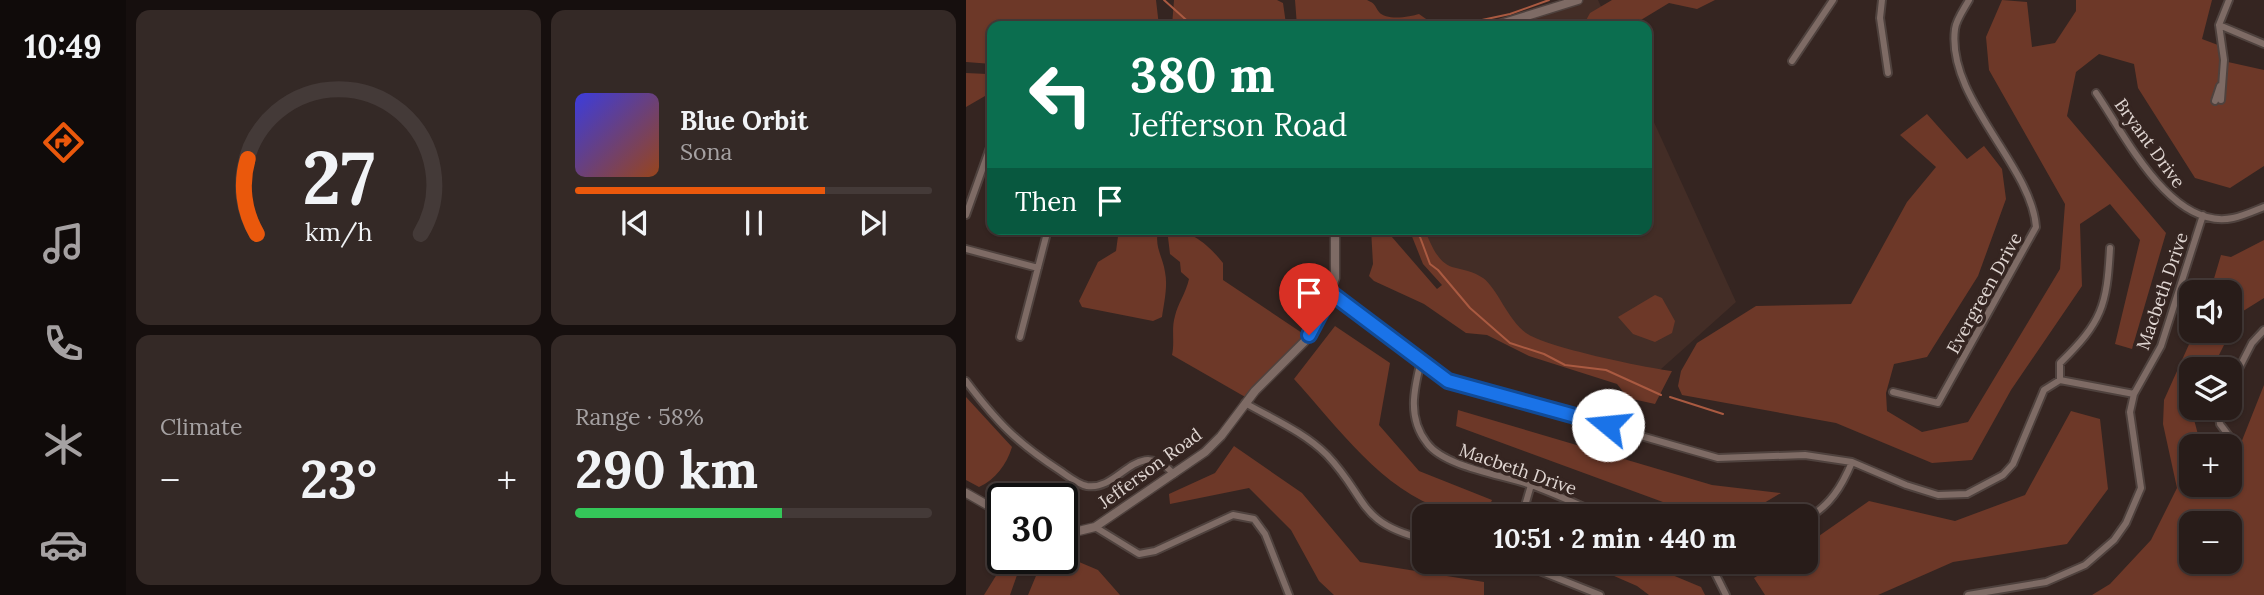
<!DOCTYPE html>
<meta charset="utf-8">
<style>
body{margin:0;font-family:Lora,serif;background:#342926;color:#f1f3f6;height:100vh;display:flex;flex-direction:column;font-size:26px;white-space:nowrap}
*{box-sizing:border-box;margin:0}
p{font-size:23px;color:#a5a1a2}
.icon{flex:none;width:38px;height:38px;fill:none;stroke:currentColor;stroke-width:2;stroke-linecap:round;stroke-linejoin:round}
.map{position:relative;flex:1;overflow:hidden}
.panel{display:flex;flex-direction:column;gap:10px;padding:10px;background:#160f0e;width:840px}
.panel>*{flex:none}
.banner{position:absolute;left:21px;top:21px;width:665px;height:214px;border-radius:14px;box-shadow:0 2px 5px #0004,0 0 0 2px #443a38;background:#0b6e4f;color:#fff;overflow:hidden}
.fabs{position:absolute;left:1213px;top:280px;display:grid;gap:14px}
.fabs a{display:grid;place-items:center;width:63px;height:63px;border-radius:14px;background:#281c19;box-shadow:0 2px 5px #0004,0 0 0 2px #443a38;font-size:35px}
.speed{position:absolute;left:21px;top:483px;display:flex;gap:14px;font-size:35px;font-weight:700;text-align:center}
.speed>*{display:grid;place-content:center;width:91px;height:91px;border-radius:50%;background:#281c19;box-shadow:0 2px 5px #0004,0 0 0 2px #443a38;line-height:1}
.speed .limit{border:4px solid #111;border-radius:10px;background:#fff;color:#111}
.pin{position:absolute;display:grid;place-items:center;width:60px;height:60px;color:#fff;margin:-72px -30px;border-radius:50% 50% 50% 0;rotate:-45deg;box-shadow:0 0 7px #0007}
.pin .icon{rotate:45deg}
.me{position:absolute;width:77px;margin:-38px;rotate:287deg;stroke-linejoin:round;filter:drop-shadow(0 0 5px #0008)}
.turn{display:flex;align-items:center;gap:24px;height:147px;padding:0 28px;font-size:32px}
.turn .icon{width:91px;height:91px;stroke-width:2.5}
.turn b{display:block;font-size:49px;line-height:60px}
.then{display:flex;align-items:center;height:66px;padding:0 28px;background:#0003;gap:14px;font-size:26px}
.big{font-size:52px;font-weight:700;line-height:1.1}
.panel .tile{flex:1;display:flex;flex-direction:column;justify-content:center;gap:10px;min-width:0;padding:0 24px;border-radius:14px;background:#342926}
.panel .dial{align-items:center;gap:0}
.dial svg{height:182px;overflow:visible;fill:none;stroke:#443a38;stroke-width:7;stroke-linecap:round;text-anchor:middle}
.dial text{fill:#f1f3f6;stroke:none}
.song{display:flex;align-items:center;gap:21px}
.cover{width:84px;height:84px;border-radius:10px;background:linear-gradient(135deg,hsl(240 70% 55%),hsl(20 70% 35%))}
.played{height:7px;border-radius:4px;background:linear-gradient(90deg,#ea580c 70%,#443a38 70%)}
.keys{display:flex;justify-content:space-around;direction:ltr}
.heat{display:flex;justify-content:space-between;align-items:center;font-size:38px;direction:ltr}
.charge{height:10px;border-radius:5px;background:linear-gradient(90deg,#34c759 58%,#443a38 0)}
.panel .tiles{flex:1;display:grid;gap:10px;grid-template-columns:repeat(2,1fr)}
.trip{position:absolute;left:446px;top:504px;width:406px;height:70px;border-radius:14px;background:#281c19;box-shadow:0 2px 5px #0004,0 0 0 2px #443a38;font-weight:700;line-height:70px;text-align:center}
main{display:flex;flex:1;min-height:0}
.menu{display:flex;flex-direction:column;width:126px;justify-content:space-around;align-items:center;background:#100b0a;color:#a5a1a2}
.menu .icon{width:49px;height:49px}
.menu .on{color:#ea580c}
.menu b{font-size:32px;color:#f1f3f6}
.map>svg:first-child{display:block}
</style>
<main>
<nav class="menu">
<b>10:49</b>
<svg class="icon on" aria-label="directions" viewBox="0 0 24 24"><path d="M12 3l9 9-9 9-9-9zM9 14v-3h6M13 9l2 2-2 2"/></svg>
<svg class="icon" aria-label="music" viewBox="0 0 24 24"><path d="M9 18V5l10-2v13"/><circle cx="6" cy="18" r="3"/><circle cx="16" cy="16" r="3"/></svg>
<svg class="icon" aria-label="phone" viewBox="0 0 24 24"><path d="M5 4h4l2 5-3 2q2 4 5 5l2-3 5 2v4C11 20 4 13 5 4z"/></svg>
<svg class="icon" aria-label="climate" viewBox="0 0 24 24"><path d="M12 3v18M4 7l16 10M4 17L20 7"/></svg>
<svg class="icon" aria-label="car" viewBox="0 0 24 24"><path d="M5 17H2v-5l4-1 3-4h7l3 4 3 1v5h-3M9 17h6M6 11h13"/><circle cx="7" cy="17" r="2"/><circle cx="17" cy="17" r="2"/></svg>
</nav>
<section class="panel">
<div class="tiles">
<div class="tile dial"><svg viewBox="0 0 100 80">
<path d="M14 69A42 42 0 1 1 86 69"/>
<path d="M14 69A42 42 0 0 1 10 36" stroke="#ea580c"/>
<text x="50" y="56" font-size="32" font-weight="700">27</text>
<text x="50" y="72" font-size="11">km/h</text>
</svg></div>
<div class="tile">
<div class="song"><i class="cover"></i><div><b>Blue Orbit</b><p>Sona</p></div></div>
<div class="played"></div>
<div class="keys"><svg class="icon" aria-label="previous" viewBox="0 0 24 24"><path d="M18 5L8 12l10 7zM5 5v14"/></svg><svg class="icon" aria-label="pause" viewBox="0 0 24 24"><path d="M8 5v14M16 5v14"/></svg><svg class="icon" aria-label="next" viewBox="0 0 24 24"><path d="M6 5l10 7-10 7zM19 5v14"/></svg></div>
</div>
<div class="tile"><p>Climate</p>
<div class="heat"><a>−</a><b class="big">23°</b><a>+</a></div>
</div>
<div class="tile"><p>Range · 58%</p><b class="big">290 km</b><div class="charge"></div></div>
</div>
</section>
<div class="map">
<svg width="1298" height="595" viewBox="0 0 1298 595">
<rect width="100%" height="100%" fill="#352521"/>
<!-- built -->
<path fill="#432d26" d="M611 0H632L644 26H528Z
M681 107 770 302 676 386 544 343 446 229H681Z"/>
<!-- green -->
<path fill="#6d3828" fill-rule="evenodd" d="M0 0H190L193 26H26V64L0 62Z
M208 0H311L317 3 320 24 206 26Z
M329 0H401C410 4 408 5 413 12 420 21 444 17 453 14L470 26H331Z
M646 0H749L731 9 703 3 665 26 618 24 624 13Z
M1036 0 1061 2 1066 47 1089 43 1110 11V0H1246L1236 39 1260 48 1262 62 1298 70V166L1264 188 1229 178 1172 88 1168 64 1133 54 1110 72 1101 116 1200 233 1166 349 1149 344 1174 240 1144 204 1114 224 1116 286 1045 390 1006 460 966 463 870 423 716 395 712 386 715 371 731 343 790 306 885 304 941 202 970 167 934 135 961 114 1001 159 1018 146 1036 169 1040 199 1012 276 961 357 928 364 920 393 921 411 956 432 1002 422 1094 269 1099 204 1023 70 1020 37Z
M0 73 21 74 26 80 19 96 0 107Z
M153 229H193C187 245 197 257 199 272 202 286 198 303 196 317L187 321 116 307 113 301 132 262 150 251Z
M201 229C224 229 243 245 257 263V280L342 337 281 398 206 355C209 342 205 329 209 316 212 303 220 293 223 279L215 272 214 262 204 254Z
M405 229H419L471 289 476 285 457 264 443 229H458C465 243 470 261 486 267 497 270 507 271 517 278 531 288 542 320 560 333 579 347 680 368 706 371L689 404 662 398 651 384 563 356 521 335 500 333 458 304 408 281 403 276 407 264Z
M1298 240V298L1274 313 1246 369H1225V408L1235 446H1225V485H1264V446H1254L1275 443 1298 385V595H1126L1144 584 1185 540 1211 488 1197 424 1198 400 1229 331H1264V292H1244L1255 255 1265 257ZM1225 523H1264V562H1225Z
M689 295 696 298 709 321 706 333 689 342 667 334 652 317Z
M369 326 424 363 413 425 453 471 526 500 519 516C433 516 381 437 328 379Z
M0 397 46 447C41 464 29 480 13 487L0 480Z
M492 410 746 485 815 493 776 516H735L490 426Z
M1105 411 1134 419 1142 489 1101 544 987 562 912 595H799L788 578 814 562H840V545L903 501 989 521 1059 495Z
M268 446 336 493 394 562 518 582V595H368L353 581 325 530 283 488 204 504 203 494 249 473Z
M96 550 106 559 132 570 154 595H62L72 571 82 558H96Z
M41 558H57L44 595H18Z
M616 562H675L735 587 739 595H683L671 586Z"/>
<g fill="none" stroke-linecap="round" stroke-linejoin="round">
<!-- stream -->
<path stroke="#aa5a41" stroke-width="2" d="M198 0 227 26
M488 26 544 14 583 0
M447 229 454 237 464 264 472 270 504 308 544 343 578 354 599 365 640 370 695 395
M704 397 757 414"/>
<!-- minor casing -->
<g stroke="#4f423e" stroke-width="10">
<path id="minor" d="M916 0 914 18 922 73
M1253 25 1298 44
M826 61 867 0
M1130 93C1159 135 1205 231 1267 218 1277 216 1288 211 1298 207
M1255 100 1258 60 1253 25 1263 0
M1249 101 1254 86
M0 215 26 142
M0 249 72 268
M365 293 482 381 752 458 839 455 886 462 940 485 972 495 1001 494 1037 475 1047 464 1078 390 1094 380 1168 394
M54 337 82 229
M455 361C448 389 441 418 461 443 478 467 537 475 565 485 590 494 615 506 639 516
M1094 380V363C1136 322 1141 306 1144 248
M0 381C31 422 50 442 93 470 102 476 111 484 121 486 155 491 170 435 208 474
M1264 386 1286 343 1298 330
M927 392 972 403 1070 227C1066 166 980 98 989 29 990 20 998 9 1003 0
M279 403C307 419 338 432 361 455 402 498 391 523 458 539
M1252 408 1254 424 1263 436
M556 516 565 485
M840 519C864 506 876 486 886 462
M129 527 173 554 189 551 267 515 288 519 299 534 323 595
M551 562 634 595
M736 562 747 569 760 595
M747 569 761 562
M1002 595 1080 582 1119 565 1148 540 1160 523 1175 488 1164 412 1168 394 1195 346 1237 215"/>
</g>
<!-- tertiary casing -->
<g stroke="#4f423e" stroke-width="11">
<path id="tertiary" d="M528 26 612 0
M0 493 37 514
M96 535 129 527 239 452 255 436 289 391 338 342 352 323 369 278V229"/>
</g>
<!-- minor -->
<use href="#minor" stroke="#7e6b65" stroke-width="6"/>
<!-- tertiary -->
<use href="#tertiary" stroke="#7e6b65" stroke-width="8"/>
</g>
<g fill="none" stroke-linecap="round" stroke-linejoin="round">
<!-- route casing -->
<g stroke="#114b97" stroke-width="18">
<path id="route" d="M343 335 365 293 482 381 642 425"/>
</g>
<!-- route -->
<use href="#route" stroke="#1a73e8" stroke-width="12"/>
</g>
<g text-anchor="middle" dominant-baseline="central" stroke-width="7" stroke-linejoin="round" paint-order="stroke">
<!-- street labels -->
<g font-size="18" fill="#e0d6d2" stroke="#352521">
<text transform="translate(1184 143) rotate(54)">Bryant Drive</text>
<text transform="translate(1196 291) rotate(-71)">Macbeth Drive</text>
<text transform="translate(1018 293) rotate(-61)">Evergreen Drive</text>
<text transform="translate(184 468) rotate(-36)">Jefferson Road</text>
<text transform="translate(552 469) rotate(19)">Macbeth Drive</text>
</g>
</g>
</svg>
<div class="fabs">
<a><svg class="icon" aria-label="sound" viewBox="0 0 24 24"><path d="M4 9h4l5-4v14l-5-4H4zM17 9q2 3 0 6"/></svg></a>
<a><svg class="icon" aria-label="layers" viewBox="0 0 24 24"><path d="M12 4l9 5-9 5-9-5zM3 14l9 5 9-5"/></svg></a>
<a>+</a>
<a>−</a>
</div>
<div class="speed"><div class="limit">30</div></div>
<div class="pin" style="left:343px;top:335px;background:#d93025"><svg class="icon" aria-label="arrive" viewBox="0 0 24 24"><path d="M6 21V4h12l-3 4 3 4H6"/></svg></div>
<svg class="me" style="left:642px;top:425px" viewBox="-20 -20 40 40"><circle r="19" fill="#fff"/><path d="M0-13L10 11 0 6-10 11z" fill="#1a73e8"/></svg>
<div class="trip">10:51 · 2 min · 440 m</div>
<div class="banner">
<div class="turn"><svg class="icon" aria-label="left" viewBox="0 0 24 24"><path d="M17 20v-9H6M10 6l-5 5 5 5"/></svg><div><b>380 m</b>Jefferson Road</div></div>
<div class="then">Then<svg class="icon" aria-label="arrive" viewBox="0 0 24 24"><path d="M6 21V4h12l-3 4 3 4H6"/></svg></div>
</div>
</div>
</main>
